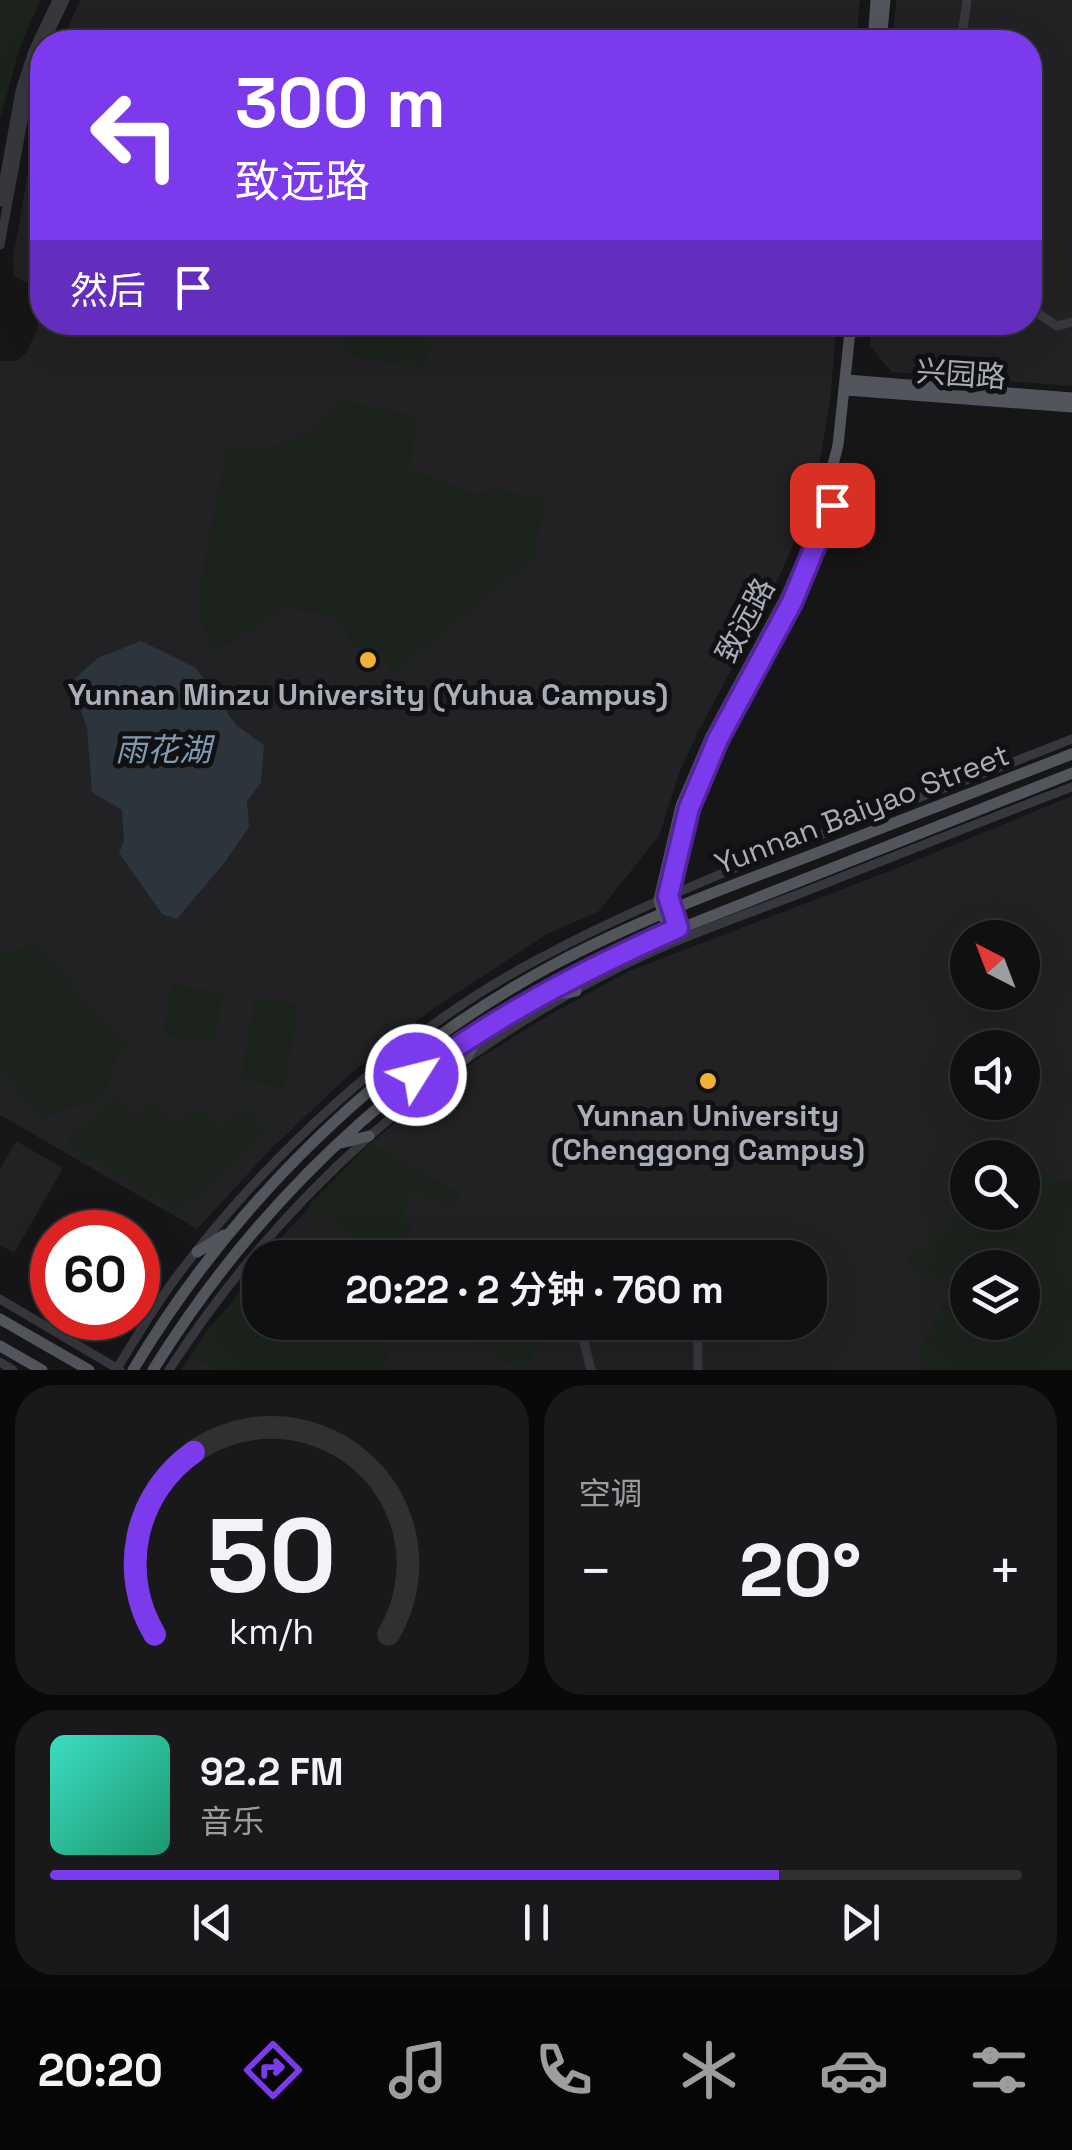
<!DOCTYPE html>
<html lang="zh">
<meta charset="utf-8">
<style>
body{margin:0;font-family:"Space Grotesk","Noto Sans SC",sans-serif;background:#19191b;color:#f1f3f6;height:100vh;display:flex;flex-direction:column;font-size:38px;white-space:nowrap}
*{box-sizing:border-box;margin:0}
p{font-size:32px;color:#9c9d9f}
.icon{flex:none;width:55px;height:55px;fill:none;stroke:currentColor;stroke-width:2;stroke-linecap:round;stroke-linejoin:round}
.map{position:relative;height:1370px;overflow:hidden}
.panel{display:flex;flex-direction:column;gap:15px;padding:15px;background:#09090a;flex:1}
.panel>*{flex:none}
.guide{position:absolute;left:30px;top:30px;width:1012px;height:305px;border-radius:40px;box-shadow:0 10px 40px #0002,0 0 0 2px #303032;background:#7c3aed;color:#fff;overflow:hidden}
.needle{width:65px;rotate:318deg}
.buttons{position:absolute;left:950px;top:920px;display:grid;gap:20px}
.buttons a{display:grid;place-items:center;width:90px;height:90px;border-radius:50%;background:#101012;box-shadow:0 10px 40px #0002,0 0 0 2px #303032;font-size:50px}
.speed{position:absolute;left:30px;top:1210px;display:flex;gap:20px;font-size:50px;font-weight:700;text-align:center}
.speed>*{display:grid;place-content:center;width:130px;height:130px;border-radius:50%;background:#101012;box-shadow:0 10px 40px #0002,0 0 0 2px #303032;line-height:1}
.speed .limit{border:15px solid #d22;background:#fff;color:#111}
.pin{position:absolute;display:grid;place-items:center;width:85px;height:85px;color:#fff;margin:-42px;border-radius:20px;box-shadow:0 5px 15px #0006}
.me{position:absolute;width:110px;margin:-55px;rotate:54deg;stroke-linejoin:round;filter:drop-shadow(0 0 8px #0008)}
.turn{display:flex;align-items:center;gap:35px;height:210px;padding:0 40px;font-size:45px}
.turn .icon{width:130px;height:130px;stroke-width:2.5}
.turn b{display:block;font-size:70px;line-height:85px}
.then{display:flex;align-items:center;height:95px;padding:0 40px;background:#0003;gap:20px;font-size:38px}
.big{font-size:75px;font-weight:600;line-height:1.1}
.panel .tile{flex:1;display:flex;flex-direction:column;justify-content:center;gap:15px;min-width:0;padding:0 35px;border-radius:40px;background:#19191b}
.panel .dial{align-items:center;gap:0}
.dial svg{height:260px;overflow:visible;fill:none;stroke:#303032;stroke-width:7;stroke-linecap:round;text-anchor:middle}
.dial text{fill:#f1f3f6;stroke:none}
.song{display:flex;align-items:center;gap:30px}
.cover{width:120px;height:120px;border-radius:15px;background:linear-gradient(135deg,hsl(170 70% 55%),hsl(160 70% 35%))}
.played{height:10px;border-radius:5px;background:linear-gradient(90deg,#7c3aed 75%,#303032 75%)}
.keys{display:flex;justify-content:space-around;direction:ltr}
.heat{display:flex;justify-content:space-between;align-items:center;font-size:55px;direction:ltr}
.panel .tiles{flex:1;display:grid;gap:15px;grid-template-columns:1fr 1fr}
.tile:last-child{grid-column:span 2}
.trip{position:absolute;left:242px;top:1240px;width:585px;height:100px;border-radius:40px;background:#101012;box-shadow:0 10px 40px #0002,0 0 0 2px #303032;font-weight:600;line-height:100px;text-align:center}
.tab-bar{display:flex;height:160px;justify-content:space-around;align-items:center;background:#060607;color:#9c9d9f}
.tab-bar .icon{width:70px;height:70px}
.tab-bar .selected{color:#7c3aed}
.tab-bar b{font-size:45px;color:#f1f3f6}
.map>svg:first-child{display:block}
</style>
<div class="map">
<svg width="1072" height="1370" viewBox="0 0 1072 1370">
<rect width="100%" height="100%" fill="#161618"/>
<!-- built -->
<path fill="#222225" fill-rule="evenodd" d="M80 0H860L856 42H62Z
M896 0H1072V386L892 372 870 346 871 323 1030 322V42H893Z
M42 94V322L836 323 831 393 820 460 804 519 775 587 697 734 680 771 659 836 598 912 547 934 433 1009 349 1075 270 1150 197 1229 0 1115V361H17L27 352 38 326 37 295 31 285 14 276 13 257Z
M1072 796V1370H181L207 1331 235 1299 260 1260V1322H810V1258L263 1257 370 1143 476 1060 551 1014 629 971 900 867ZM968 938H1022V992H968ZM968 1048H1022V1102H968ZM968 1158H1022V1212H968ZM968 1268H1022V1322H968Z
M16 1141 63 1168 14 1253 0 1245V1169Z"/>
<!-- green -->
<path fill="#1c231d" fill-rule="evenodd" d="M0 0H40L19 50 0 119Z
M336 323H434L425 369 348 355Z
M339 400 417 416 409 470 444 480 461 490 478 493 497 489 546 498 533 559 393 673 381 657 369 665 333 615 282 609 215 652 203 631 198 597 227 444C274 455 310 438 339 400Z
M32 940 128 1048C124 1052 118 1054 116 1059 110 1072 114 1083 102 1095 82 1113 66 1103 45 1120L0 1069V951L21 950Z
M172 984 223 993 214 1044 163 1034Z
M255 998 299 1005 284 1088 241 1080Z
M115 1098 134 1119 155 1101 177 1125 199 1106 220 1129 245 1108 267 1133 175 1214 156 1192 148 1199 126 1174 117 1180 96 1156 88 1161 68 1139Z
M370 1143 460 1193 453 1211 411 1188 404 1217 412 1229 399 1257H349L355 1240 309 1205Z
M1023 1173 1072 1181V1370H920L921 1343 951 1292 906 1262 907 1258 967 1211 1022 1212ZM968 1268H1022V1322H968Z
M260 1260V1322L381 1323 391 1370H215L190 1355 235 1299Z
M472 1323V1322L553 1323 525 1368H518L465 1335Z"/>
<!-- water -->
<path fill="#2c353c" d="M141 641 196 668 236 725 264 745 261 783 247 801 249 827 225 862 177 919 162 914 119 853 124 840 122 810 92 792 87 728 71 682 98 658Z"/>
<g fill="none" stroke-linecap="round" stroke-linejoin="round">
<!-- minor -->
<path stroke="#37383d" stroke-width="9" d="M45 42 65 0
M961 42 967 0
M0 202 20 91 33 51 57 0
M0 245 28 94 42 48
M1030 308 1057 326 1072 322
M0 1299 120 1370
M579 1322 591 1370
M693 1327 698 1345V1370
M0 1362 13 1370
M116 1370C138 1334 161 1296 187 1263 272 1152 398 1037 520 969 695 872 888 813 1072 739
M169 1370C282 1195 440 1055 628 963 685 935 745 915 804 892 893 857 982 821 1072 787"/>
<!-- major -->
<path stroke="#53555c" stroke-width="11" d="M873 42 876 0
M881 42 885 0
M847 380 1072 398
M846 390 1072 407
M678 928C674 918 669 908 668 898 666 853 700 778 719 738
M669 932 659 900 681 806 711 736 785 599 818 524 838 445 851 322
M540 997 576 991
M466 1058 481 1032
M341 1143 369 1136
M197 1252 224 1235
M0 1319 89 1370
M0 1346 42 1370
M133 1370C232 1204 382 1056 553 965 634 922 719 890 804 858 893 823 983 789 1072 754
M153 1370C267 1186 432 1036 631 948L1072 773"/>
</g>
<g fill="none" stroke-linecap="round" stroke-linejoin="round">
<!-- route casing -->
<g stroke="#51269a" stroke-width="25">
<path id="route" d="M416 1075C502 1013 582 971 678 928L668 896 689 808 718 739 792 602 832 505"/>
</g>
<!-- route -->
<use href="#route" stroke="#7c3aed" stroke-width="18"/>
</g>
<!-- markers -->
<g fill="#f2b134" stroke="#111113" stroke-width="4">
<circle cx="368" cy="660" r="10"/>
<circle cx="708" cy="1081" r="10"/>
</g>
<g text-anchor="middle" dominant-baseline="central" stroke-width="10" stroke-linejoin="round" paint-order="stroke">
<!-- street labels -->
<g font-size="30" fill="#a8adb8" stroke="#111113">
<text transform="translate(961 374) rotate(4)">兴园路</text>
<text transform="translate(745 620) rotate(-62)">致远路</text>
<text transform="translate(862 809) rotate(-21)">Yunnan Baiyao Street</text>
</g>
<!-- poi labels -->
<g font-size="30" font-weight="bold" fill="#a8adb8" stroke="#111113">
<text x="368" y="694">Yunnan Minzu University (Yuhua Campus)</text>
<text x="708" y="1115">Yunnan University<tspan x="708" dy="34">(Chenggong Campus)</tspan></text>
</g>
<!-- water labels -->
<g font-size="32" font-style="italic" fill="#7f9bb3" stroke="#111113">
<text x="163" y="750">雨花湖</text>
</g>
</g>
</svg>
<div class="buttons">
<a><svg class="needle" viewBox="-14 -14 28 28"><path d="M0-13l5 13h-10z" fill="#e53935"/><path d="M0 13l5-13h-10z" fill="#9c9d9f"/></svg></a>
<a><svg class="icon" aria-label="sound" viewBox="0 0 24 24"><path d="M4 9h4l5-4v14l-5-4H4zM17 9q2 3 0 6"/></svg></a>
<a><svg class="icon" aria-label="search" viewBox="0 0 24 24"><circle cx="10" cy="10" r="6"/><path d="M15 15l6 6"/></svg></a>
<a><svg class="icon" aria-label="layers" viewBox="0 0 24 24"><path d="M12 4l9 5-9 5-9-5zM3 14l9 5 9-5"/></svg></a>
</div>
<div class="speed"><div class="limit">60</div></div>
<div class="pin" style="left:832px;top:505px;background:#d93025"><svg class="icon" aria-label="arrive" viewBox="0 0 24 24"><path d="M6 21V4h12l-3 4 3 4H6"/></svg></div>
<svg class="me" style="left:416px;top:1075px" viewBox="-20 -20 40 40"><circle r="17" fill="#7c3aed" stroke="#fff" stroke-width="3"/><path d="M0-11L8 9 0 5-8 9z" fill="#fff"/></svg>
<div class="trip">20:22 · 2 分钟 · 760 m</div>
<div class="guide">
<div class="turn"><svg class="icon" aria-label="left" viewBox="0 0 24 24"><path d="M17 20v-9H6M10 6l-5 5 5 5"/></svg><div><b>300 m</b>致远路</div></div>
<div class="then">然后<svg class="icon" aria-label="arrive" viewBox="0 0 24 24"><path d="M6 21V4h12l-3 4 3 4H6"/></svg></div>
</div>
</div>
<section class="panel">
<div class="tiles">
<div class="tile dial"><svg viewBox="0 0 100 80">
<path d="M14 69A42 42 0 1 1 86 69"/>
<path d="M14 69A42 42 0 0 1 26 13" stroke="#7c3aed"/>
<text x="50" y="56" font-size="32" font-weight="700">50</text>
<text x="50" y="72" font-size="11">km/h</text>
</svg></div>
<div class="tile"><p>空调</p>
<div class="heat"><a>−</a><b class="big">20°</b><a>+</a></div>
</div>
<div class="tile">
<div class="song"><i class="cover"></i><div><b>92.2 FM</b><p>音乐</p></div></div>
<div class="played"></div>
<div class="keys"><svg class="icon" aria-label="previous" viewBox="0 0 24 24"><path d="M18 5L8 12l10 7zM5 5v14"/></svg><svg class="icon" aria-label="pause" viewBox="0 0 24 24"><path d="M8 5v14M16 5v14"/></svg><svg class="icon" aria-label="next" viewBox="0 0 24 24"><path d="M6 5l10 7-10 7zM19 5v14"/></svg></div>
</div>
</div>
</section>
<nav class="tab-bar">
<b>20:20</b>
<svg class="icon selected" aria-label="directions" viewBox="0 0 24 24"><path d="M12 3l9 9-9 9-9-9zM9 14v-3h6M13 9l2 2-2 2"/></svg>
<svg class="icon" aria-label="music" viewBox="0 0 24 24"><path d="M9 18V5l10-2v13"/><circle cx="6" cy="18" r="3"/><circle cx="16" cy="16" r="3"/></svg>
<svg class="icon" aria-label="phone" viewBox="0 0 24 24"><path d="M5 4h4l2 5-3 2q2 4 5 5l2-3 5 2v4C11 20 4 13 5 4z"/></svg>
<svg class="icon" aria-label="climate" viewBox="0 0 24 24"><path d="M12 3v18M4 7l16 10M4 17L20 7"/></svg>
<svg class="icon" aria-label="car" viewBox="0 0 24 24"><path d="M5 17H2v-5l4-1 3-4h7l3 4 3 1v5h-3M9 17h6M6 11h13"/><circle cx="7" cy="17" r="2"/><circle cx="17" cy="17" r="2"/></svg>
<svg class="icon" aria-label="filters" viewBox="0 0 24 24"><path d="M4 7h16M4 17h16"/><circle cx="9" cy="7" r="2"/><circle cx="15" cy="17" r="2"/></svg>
</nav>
